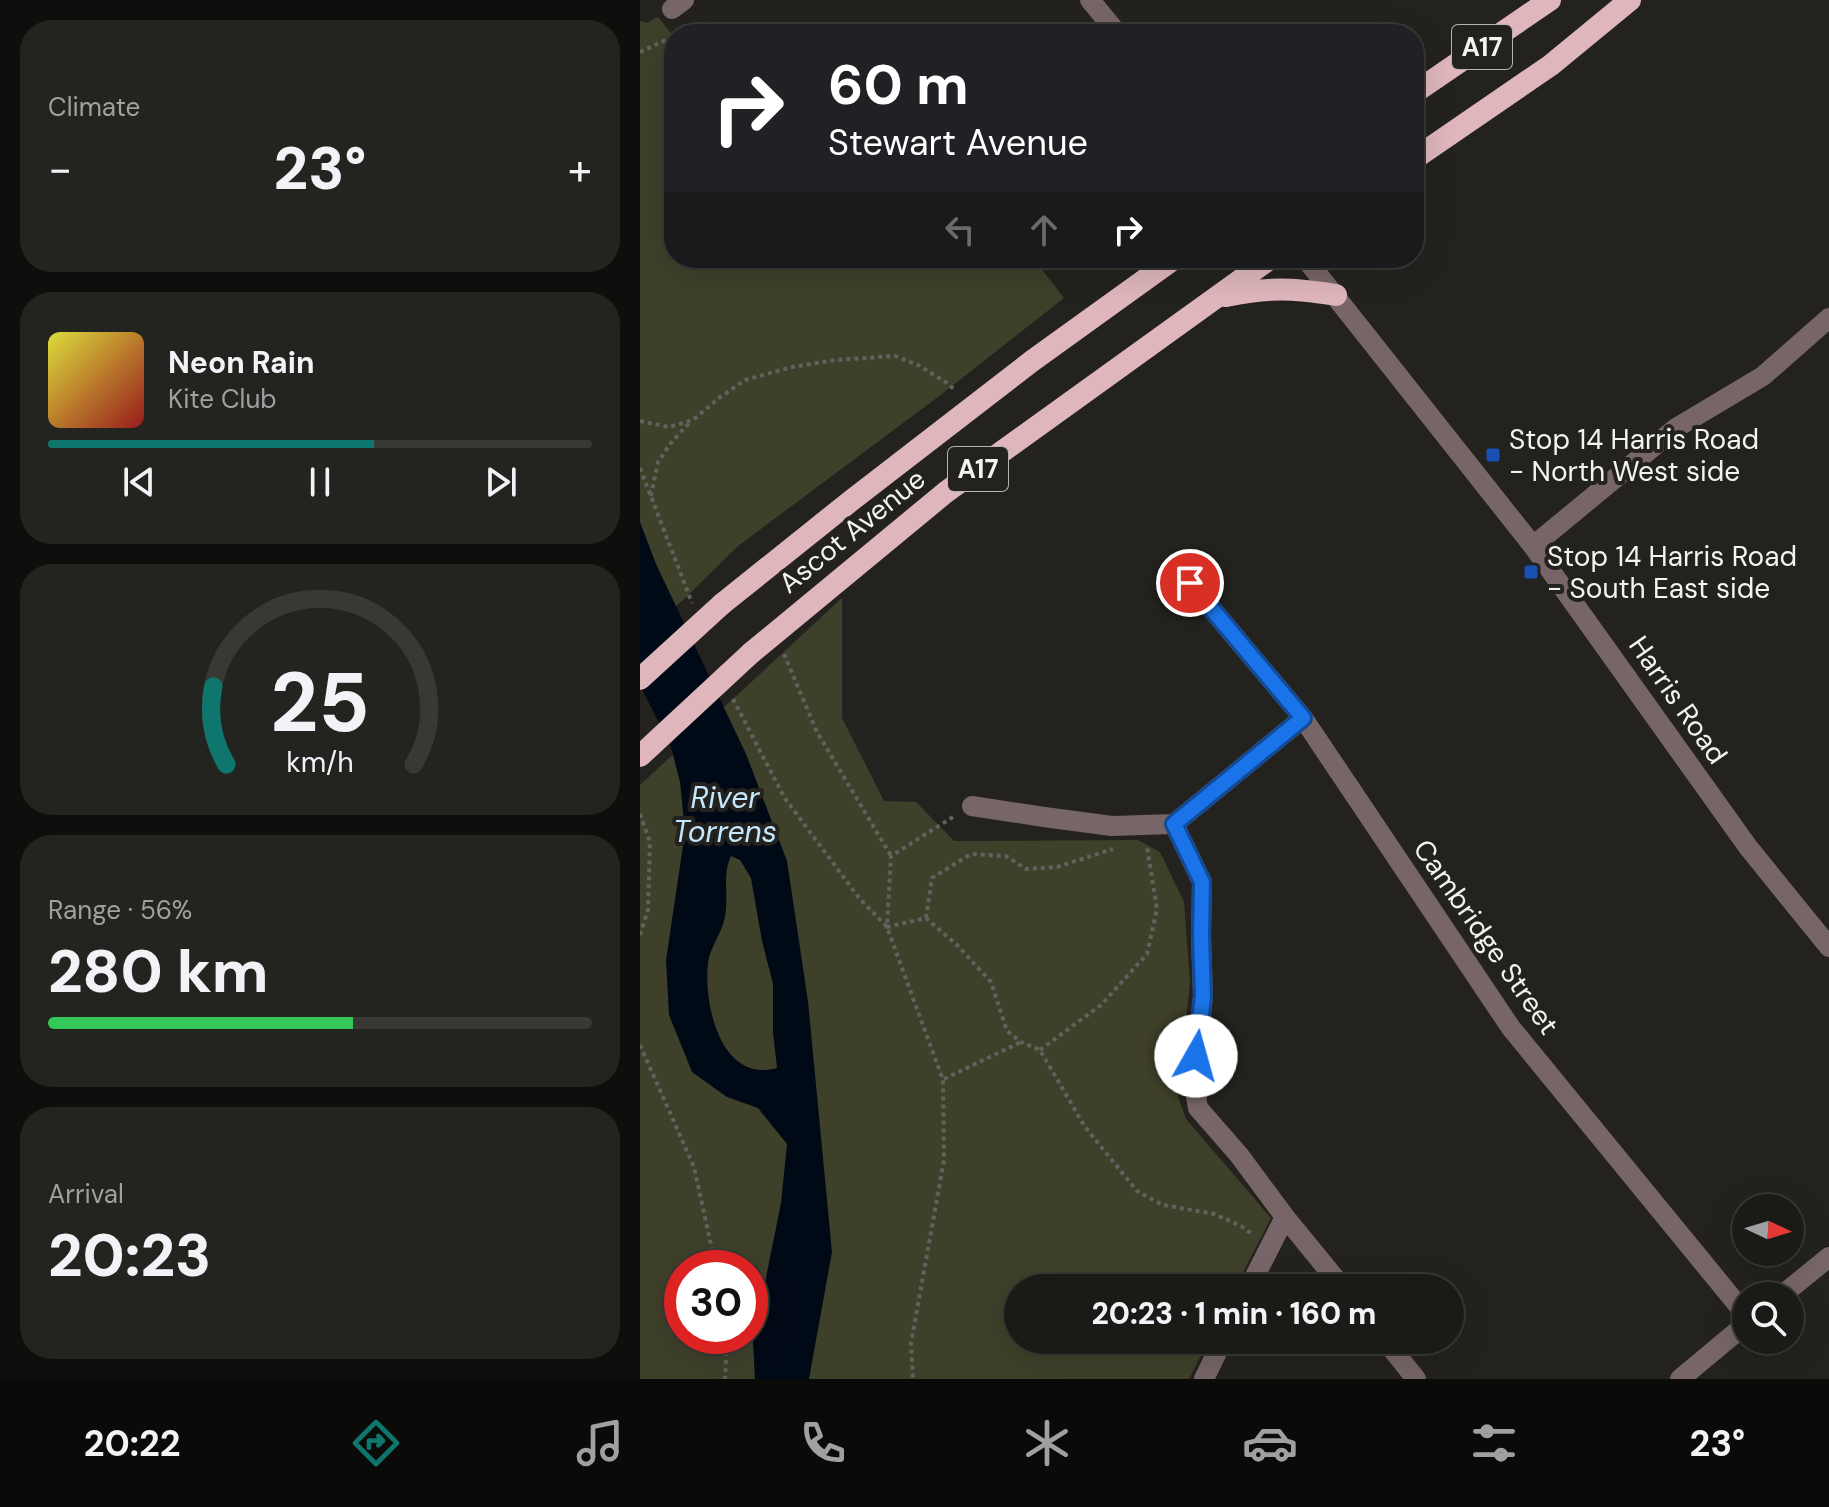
<!DOCTYPE html>
<meta charset="utf-8">
<style>
body{margin:0;font-family:"DM Sans",sans-serif;background:#23231f;color:#f1f3f6;height:100vh;display:flex;flex-direction:column;font-size:30px;white-space:nowrap}
*{box-sizing:border-box;margin:0}
p{font-size:26px;color:#9fa1a1}
.icon{flex:none;width:44px;height:44px;fill:none;stroke:currentColor;stroke-width:2;stroke-linecap:round;stroke-linejoin:round}
.map{position:relative;flex:1;overflow:hidden}
.drawer{display:flex;flex-direction:column;gap:20px;padding:20px;background:#0e0e0c;width:640px}
.drawer>*{flex:none}
.top-card{position:absolute;left:24px;top:24px;width:760px;height:244px;border-radius:32px;box-shadow:0 8px 32px #0002,0 0 0 2px #383835;background:#202124;color:#fff;overflow:hidden}
.needle{width:52px;rotate:94deg}
.tools{position:absolute;left:1092px;top:1194px;display:grid;gap:16px}
.tools a{display:grid;place-items:center;width:72px;height:72px;border-radius:50%;background:#1a1a16;box-shadow:0 8px 32px #0002,0 0 0 2px #383835;font-size:40px}
.speed{position:absolute;left:24px;top:1250px;display:flex;gap:16px;font-size:40px;font-weight:700;text-align:center}
.speed>*{display:grid;place-content:center;width:104px;height:104px;border-radius:50%;background:#1a1a16;box-shadow:0 8px 32px #0002,0 0 0 2px #383835;line-height:1}
.speed .limit{border:12px solid #d22;background:#fff;color:#111}
.pin{position:absolute;display:grid;place-items:center;width:68px;height:68px;color:#fff;margin:-34px;border:4px solid #fff;border-radius:50%;box-shadow:0 2px 8px #0007}
.me{position:absolute;width:88px;margin:-44px;rotate:7deg;stroke-linejoin:round;filter:drop-shadow(0 0 6px #0008)}
.turn{display:flex;align-items:center;gap:28px;height:168px;padding:0 32px;font-size:36px}
.turn .icon{width:104px;height:104px;stroke-width:2.5}
.turn b{display:block;font-size:56px;line-height:68px}
.lanes{display:flex;align-items:center;height:76px;padding:0 32px;background:#0003;justify-content:center;gap:40px;direction:ltr}
.lanes .off{opacity:.35}
.big{font-size:60px;font-weight:800;line-height:1.1}
.drawer .tile{flex:1;display:flex;flex-direction:column;justify-content:center;gap:12px;min-width:0;padding:0 28px;border-radius:32px;background:#23231f}
.drawer .dial{align-items:center;gap:0}
.dial svg{height:208px;overflow:visible;fill:none;stroke:#383835;stroke-width:7;stroke-linecap:round;text-anchor:middle}
.dial text{fill:#f1f3f6;stroke:none}
.song{display:flex;align-items:center;gap:24px}
.cover{width:96px;height:96px;border-radius:12px;background:linear-gradient(135deg,hsl(60 70% 55%),hsl(0 70% 35%))}
.played{height:8px;border-radius:4px;background:linear-gradient(90deg,#0f766e 60%,#383835 60%)}
.keys{display:flex;justify-content:space-around;direction:ltr}
.heat{display:flex;justify-content:space-between;align-items:center;font-size:44px;direction:ltr}
.charge{height:12px;border-radius:6px;background:linear-gradient(90deg,#34c759 56%,#383835 0)}
.trip{position:absolute;left:364px;top:1274px;width:460px;height:80px;border-radius:40px;background:#1a1a16;box-shadow:0 8px 32px #0002,0 0 0 2px #383835;font-weight:800;line-height:80px;text-align:center}
.dock{display:flex;height:128px;justify-content:space-around;align-items:center;background:#0a0a09;color:#9fa1a1}
.dock .icon{width:56px;height:56px}
.dock .selected{color:#0f766e}
.dock b{font-size:36px;color:#f1f3f6}
main{display:flex;flex:1;min-height:0}
.map>svg:first-child{display:block}
</style>
<main>
<section class="drawer">
<div class="tile"><p>Climate</p>
<div class="heat"><a>−</a><b class="big">23°</b><a>+</a></div>
</div>
<div class="tile">
<div class="song"><i class="cover"></i><div><b>Neon Rain</b><p>Kite Club</p></div></div>
<div class="played"></div>
<div class="keys"><svg class="icon" aria-label="previous" viewBox="0 0 24 24"><path d="M18 5L8 12l10 7zM5 5v14"/></svg><svg class="icon" aria-label="pause" viewBox="0 0 24 24"><path d="M8 5v14M16 5v14"/></svg><svg class="icon" aria-label="next" viewBox="0 0 24 24"><path d="M6 5l10 7-10 7zM19 5v14"/></svg></div>
</div>
<div class="tile dial"><svg viewBox="0 0 100 80">
<path d="M14 69A42 42 0 1 1 86 69"/>
<path d="M14 69A42 42 0 0 1 9 39" stroke="#0f766e"/>
<text x="50" y="56" font-size="32" font-weight="700">25</text>
<text x="50" y="72" font-size="11">km/h</text>
</svg></div>
<div class="tile"><p>Range · 56%</p><b class="big">280 km</b><div class="charge"></div></div>
<div class="tile"><p>Arrival</p><b class="big">20:23</b></div>
</section>
<div class="map">
<svg width="1189" height="1379" viewBox="0 0 1189 1379">
<rect width="100%" height="100%" fill="#23221e"/>
<!-- green -->
<path fill="#3f402a" fill-rule="evenodd" d="M18 17 34 37V258H393L424 298 298 397 98 546 42 601 0 636V21L7 23Z
M202 598V718L244 801 276 802 314 841 498 840 520 852 544 902 550 982 538 1096 546 1119 631 1218 595 1288H378V1340H569L549 1379H0V785ZM42 1268H110V1336H42Z"/>
<!-- water -->
<path fill="#000a16" fill-rule="evenodd" d="M0 522 16 564 106 754 147 861 168 1001 192 1252 169 1379H115L113 1342 141 1203 147 1144 118 1108 87 1097 52 1072 29 1015 26 960 45 832 40 782 31 747 0 685ZM91 856 100 860 111 878 122 941 133 984V1032L137 1068C81 1084 63 1004 68 963 70 947 82 933 85 917 89 897 82 874 91 856Z"/>
<g fill="none" stroke-linecap="round" stroke-linejoin="round">
<!-- path -->
<path stroke="#62615d" stroke-width="4" stroke-dasharray="4 4" stroke-linecap="butt" d="M0 52 34 36
M0 421 29 427 53 420 79 398 105 380 152 367 195 360 255 356 280 366 307 383 315 390
M0 468 52 603
M11 496 18 462 30 444 51 421
M144 654 177 732 251 856
M93 699 144 797 219 898 247 927 303 1080 304 1160 271 1343 273 1379
M0 814 10 842 8 910 0 935
M313 817 251 856 247 927 286 918 318 946 351 982 367 1031 381 1042 400 1050 445 1127 497 1191 523 1205 574 1214 601 1226 613 1235
M286 918 292 878 331 854 366 856 386 869 417 867 473 849
M0 1045 54 1167 76 1268
M400 1050 461 1005 507 954 517 909 507 847
M304 1079 381 1042
M84 1336 86 1359 85 1379"/>
<!-- minor -->
<path stroke="#776567" stroke-width="20" d="M32 9 44 0
M665 258 893 546 1108 847 1189 947
M893 546 1036 428 1123 376 1189 318
M550 583 663 718 871 1028 1106 1315
M332 806 404 817 472 826 534 824 562 882 561 935 563 996 554 1084 558 1108 599 1155 645 1217 703 1288
M534 824 663 718
M609 1288 645 1217
M1141 1296 1189 1257
M745 1340 776 1379
M564 1379 583 1340
M1040 1379 1106 1324"/>
<!-- tertiary -->
<path stroke="#776567" stroke-width="20" d="M450 0 478 34"/>
<!-- trunk -->
<path stroke="#deb6bc" stroke-width="22" d="M774 93 910 0
M774 159 911 65 990 0
M586 296C630 287 652 288 696 295
M82 604 212 500 392 361 535 258
M111 653 306 492 631 258"/>
<!-- trunk-bridge -->
<path stroke="#deb6bc" stroke-width="22" d="M0 679 82 604
M0 756 111 653"/>
</g>
<g fill="none" stroke-linecap="round" stroke-linejoin="round">
<!-- route casing -->
<g stroke="#114b97" stroke-width="20">
<path id="route" d="M550 583 663 718 534 824 562 882 561 935 563 996 556 1056"/>
</g>
<!-- route -->
<use href="#route" stroke="#1a73e8" stroke-width="14"/>
</g>
<!-- markers -->
<g fill="#1a4fb4" stroke="#23221e" stroke-width="3">
<rect x="845" y="447" width="16" height="16" rx="4"/>
<rect x="883" y="564" width="16" height="16" rx="4"/>
</g>
<g text-anchor="middle" dominant-baseline="central" stroke-width="8" stroke-linejoin="round" paint-order="stroke">
<!-- shield labels -->
<g fill="#23221e" stroke="#b5b4b1" stroke-width="2">
<rect x="812" y="25" width="60" height="44" rx="6"/>
<rect x="308" y="447" width="60" height="44" rx="6"/>
</g>
<g font-size="26" font-weight="bold" fill="#f3f3f0">
<text x="842" y="47">A17</text>
<text x="338" y="469">A17</text>
</g>
<!-- poi labels -->
<g font-size="28" fill="#f3f3f0" stroke="#23221e" text-anchor="start">
<text x="869" y="439">Stop 14 Harris Road<tspan x="869" dy="32">- North West side</tspan></text>
<text x="907" y="556">Stop 14 Harris Road<tspan x="907" dy="32">- South East side</tspan></text>
</g>
<!-- street labels -->
<g font-size="28" fill="#f3f3f0" stroke="#23221e">
<text transform="translate(212 531) rotate(-39)">Ascot Avenue</text>
<text transform="translate(1038 700) rotate(55)">Harris Road</text>
<text transform="translate(846 937) rotate(55)">Cambridge Street</text>
</g>
<!-- water labels -->
<g font-size="30" font-style="italic" fill="#c5e7fe" stroke="#23221e">
<text x="85" y="797">River<tspan x="85" dy="34">Torrens</tspan></text>
</g>
</g>
</svg>
<div class="tools">
<a><svg class="needle" viewBox="-14 -14 28 28"><path d="M0-13l5 13h-10z" fill="#e53935"/><path d="M0 13l5-13h-10z" fill="#9fa1a1"/></svg></a>
<a><svg class="icon" aria-label="search" viewBox="0 0 24 24"><circle cx="10" cy="10" r="6"/><path d="M15 15l6 6"/></svg></a>
</div>
<div class="speed"><div class="limit">30</div></div>
<div class="pin" style="left:550px;top:583px;background:#d93025"><svg class="icon" aria-label="arrive" viewBox="0 0 24 24"><path d="M6 21V4h12l-3 4 3 4H6"/></svg></div>
<svg class="me" style="left:556px;top:1056px" viewBox="-20 -20 40 40"><circle r="19" fill="#fff"/><path d="M0-13L10 11 0 6-10 11z" fill="#1a73e8"/></svg>
<div class="trip">20:23 · 1 min · 160 m</div>
<div class="top-card">
<div class="turn"><svg class="icon" aria-label="right" viewBox="0 0 24 24"><path d="M7 20v-9h11M14 6l5 5-5 5"/></svg><div><b>60 m</b>Stewart Avenue</div></div>
<div class="lanes"><svg class="icon off" aria-label="left" viewBox="0 0 24 24"><path d="M17 20v-9H6M10 6l-5 5 5 5"/></svg><svg class="icon off" aria-label="ahead" viewBox="0 0 24 24"><path d="M12 20V5M6 11l6-6 6 6"/></svg><svg class="icon" aria-label="right" viewBox="0 0 24 24"><path d="M7 20v-9h11M14 6l5 5-5 5"/></svg></div>
</div>
</div>
</main>
<nav class="dock">
<b>20:22</b>
<svg class="icon selected" aria-label="directions" viewBox="0 0 24 24"><path d="M12 3l9 9-9 9-9-9zM9 14v-3h6M13 9l2 2-2 2"/></svg>
<svg class="icon" aria-label="music" viewBox="0 0 24 24"><path d="M9 18V5l10-2v13"/><circle cx="6" cy="18" r="3"/><circle cx="16" cy="16" r="3"/></svg>
<svg class="icon" aria-label="phone" viewBox="0 0 24 24"><path d="M5 4h4l2 5-3 2q2 4 5 5l2-3 5 2v4C11 20 4 13 5 4z"/></svg>
<svg class="icon" aria-label="climate" viewBox="0 0 24 24"><path d="M12 3v18M4 7l16 10M4 17L20 7"/></svg>
<svg class="icon" aria-label="car" viewBox="0 0 24 24"><path d="M5 17H2v-5l4-1 3-4h7l3 4 3 1v5h-3M9 17h6M6 11h13"/><circle cx="7" cy="17" r="2"/><circle cx="17" cy="17" r="2"/></svg>
<svg class="icon" aria-label="filters" viewBox="0 0 24 24"><path d="M4 7h16M4 17h16"/><circle cx="9" cy="7" r="2"/><circle cx="15" cy="17" r="2"/></svg>
<b>23°</b>
</nav>
